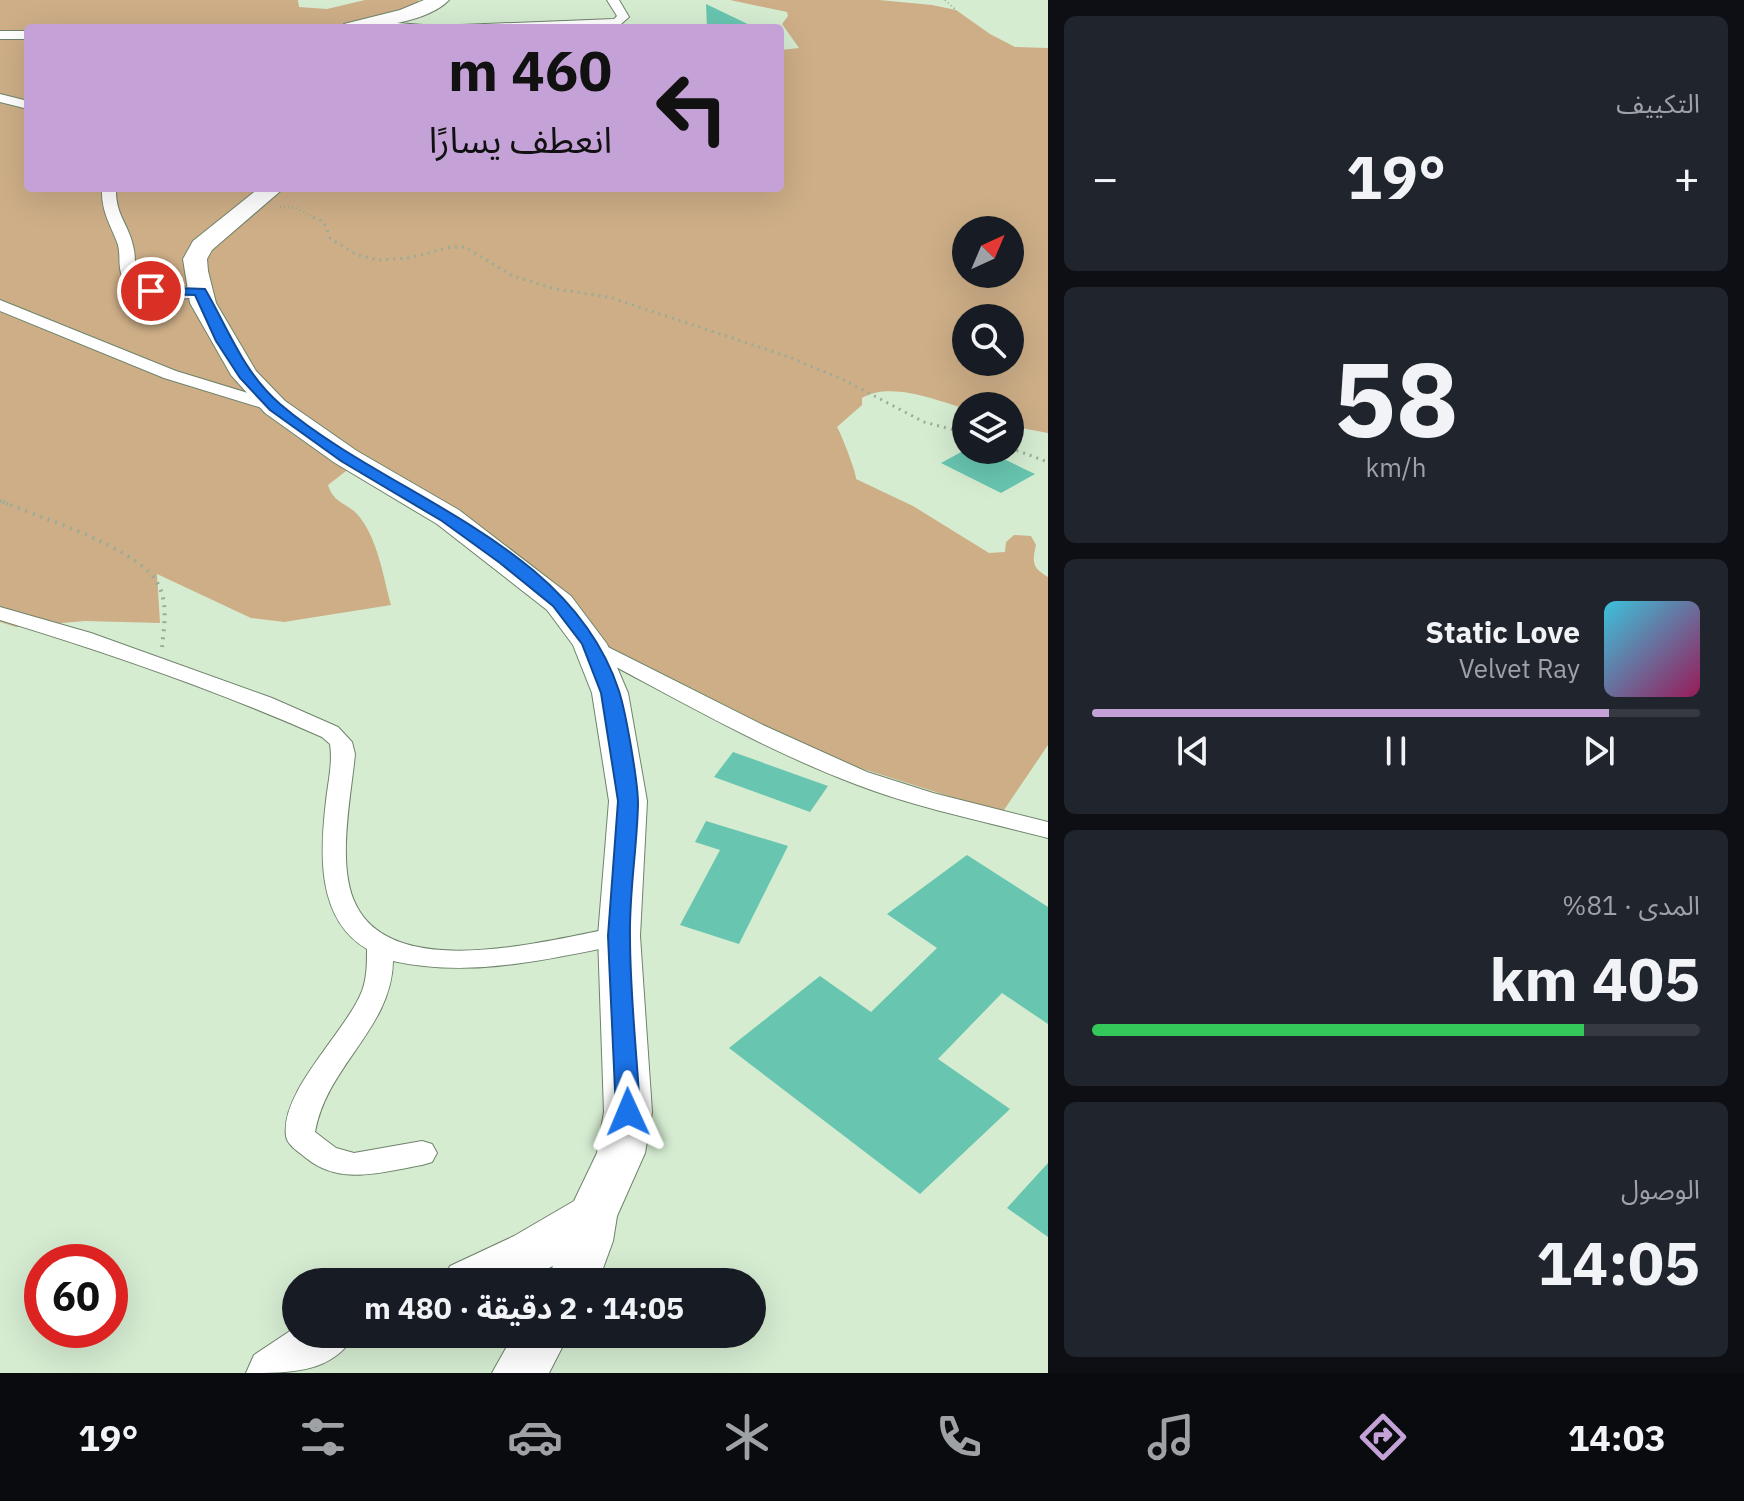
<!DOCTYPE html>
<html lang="ar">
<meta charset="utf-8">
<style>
body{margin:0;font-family:"IBM Plex Sans","Noto Sans Arabic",sans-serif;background:#20242c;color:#f1f3f6;direction:rtl;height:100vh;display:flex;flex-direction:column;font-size:30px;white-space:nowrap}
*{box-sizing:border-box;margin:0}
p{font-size:26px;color:#9ea1a6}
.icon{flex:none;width:44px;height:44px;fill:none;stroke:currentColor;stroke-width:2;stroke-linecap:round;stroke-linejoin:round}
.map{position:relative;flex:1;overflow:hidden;direction:ltr}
.details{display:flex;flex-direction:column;gap:16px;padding:16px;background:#0d0f14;width:696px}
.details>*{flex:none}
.guide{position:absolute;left:24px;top:24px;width:760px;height:168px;border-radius:8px;box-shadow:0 8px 32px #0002;direction:rtl;background:#c4a2d7;color:#111;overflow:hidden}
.needle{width:52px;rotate:44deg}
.controls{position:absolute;left:952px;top:216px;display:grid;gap:16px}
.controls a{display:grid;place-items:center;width:72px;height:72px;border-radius:50%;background:#171b24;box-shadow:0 8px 32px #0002;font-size:40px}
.speed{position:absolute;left:24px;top:1244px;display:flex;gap:16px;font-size:40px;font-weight:700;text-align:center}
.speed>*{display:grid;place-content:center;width:104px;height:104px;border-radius:50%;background:#171b24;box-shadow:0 8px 32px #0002;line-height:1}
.speed .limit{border:12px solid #d22;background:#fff;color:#111}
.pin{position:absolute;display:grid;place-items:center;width:68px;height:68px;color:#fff;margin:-34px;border:4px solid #fff;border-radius:50%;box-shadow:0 2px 8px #0007}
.me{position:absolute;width:88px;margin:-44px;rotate:359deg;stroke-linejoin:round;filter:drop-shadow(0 0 6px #0008)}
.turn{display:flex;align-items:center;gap:28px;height:168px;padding:0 40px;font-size:36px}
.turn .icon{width:104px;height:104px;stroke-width:2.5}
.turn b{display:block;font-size:56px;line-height:68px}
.big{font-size:60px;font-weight:700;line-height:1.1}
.details .widget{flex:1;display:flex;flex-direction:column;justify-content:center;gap:12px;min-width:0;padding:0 28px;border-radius:12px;background:#20242c}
.details .dial{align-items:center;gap:0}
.dial b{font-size:104px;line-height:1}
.song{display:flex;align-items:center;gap:24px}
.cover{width:96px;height:96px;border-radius:12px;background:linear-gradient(135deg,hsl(190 70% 55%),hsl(330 70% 35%))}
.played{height:8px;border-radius:4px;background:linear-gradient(90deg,#c4a2d7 85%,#363941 85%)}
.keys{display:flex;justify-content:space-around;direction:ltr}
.heat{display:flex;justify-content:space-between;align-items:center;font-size:44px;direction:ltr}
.charge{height:12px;border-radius:6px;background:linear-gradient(90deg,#34c759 81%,#363941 0)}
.trip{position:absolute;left:282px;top:1268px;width:484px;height:80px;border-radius:40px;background:#171b24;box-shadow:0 8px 32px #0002;font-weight:700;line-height:80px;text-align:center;direction:rtl}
.tabs{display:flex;height:128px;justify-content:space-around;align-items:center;background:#090b0e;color:#9ea1a6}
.tabs .icon{width:56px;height:56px}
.tabs .selected{color:#c4a2d7}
.tabs b{font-size:36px;color:#f1f3f6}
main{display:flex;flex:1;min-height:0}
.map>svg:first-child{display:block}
</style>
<main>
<section class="details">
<div class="widget"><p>التكييف</p>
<div class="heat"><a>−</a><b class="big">19°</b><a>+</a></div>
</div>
<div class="widget dial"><b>58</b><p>km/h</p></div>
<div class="widget">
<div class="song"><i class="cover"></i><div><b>Static Love</b><p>Velvet Ray</p></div></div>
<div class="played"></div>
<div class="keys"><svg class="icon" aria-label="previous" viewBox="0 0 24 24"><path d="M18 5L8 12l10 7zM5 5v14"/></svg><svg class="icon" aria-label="pause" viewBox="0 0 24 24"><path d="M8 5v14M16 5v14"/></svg><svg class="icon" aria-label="next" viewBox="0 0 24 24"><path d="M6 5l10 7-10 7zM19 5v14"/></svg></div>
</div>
<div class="widget"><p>المدى · 81%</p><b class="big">405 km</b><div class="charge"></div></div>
<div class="widget"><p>الوصول</p><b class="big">14:05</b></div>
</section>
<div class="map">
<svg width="1048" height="1373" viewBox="0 0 1048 1373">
<rect width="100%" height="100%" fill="#d5ecd1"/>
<!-- green -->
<path fill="#cdae87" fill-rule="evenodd" d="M0 0H298L299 7 327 9 365 0H419L404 19 403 28H28V188H780V50L799 48 782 24 788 16 787 12 730 0H879L932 5 956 10 990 34 1015 47 1048 48V433L1010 426V406H966V409C936 400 891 381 862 398V405L837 427C840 431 857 474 856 479L913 506 989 553 1005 552 1006 542 1014 535 1031 536 1036 545C1032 562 1032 568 1048 577V745L1002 813 800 749 609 648 355 464 328 485C334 504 346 502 358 515 378 539 383 576 391 605L284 622 251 618 157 574 160 623 85 621 16 627 0 622ZM966 230H1010V274H966ZM966 318H1010V362H966Z"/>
<!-- building -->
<path fill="#68c5af" d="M706 4 756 28H707Z
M965 450H985L1035 474 1001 493 941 463Z
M733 752 828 786 810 812 714 777Z
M706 821 788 846 739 944 680 925 720 850 695 842Z
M967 855 1048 907V1024L1002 993 938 1059 1010 1109 920 1194 729 1048 820 976 871 1012 937 948 887 914Z
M1048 1163V1237L1007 1208Z"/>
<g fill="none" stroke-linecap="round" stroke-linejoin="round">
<!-- minor casing -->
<g stroke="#6e836a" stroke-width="2">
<path id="minor" d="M607 0H619L629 17 621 24 380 28 365 24 371 21 436 26 614 19 617 16Z
M0 94 28 101V109L0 102Z
M102 188H116C115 216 130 225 134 250 136 261 133 271 141 281 163 294 192 280 208 292L206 295C181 301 130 304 121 273 118 263 121 252 117 242 109 222 101 210 102 188Z
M0 300 176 371 281 403 284 407 275 412 164 378 0 311Z
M0 607 91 633 272 698 338 727 352 742 355 754C351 797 336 866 356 905 395 984 552 939 619 927L628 929 632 936 628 943 619 945C544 960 470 978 393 961 392 1028 327 1065 315 1132L336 1148 354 1153 422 1141 432 1144 437 1153 432 1162 422 1165C382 1172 340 1186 306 1158 299 1152 287 1145 286 1136 280 1091 346 1032 362 991 367 978 367 963 367 949 316 919 320 852 326 801 328 782 333 763 330 744L322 737C218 691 109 653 0 620Z
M590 638 765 726 867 772 933 793 1048 822V838C983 821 917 808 855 784 760 748 672 696 582 649L579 644Z"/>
</g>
<!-- tertiary casing -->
<g stroke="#6e836a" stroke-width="2">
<path id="tertiary" d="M0 31H28V39H0Z"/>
</g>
<!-- primary casing -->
<g stroke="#6e836a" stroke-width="2">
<path id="primary" d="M424 0H449C427 23 372 28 342 28L344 24 400 10Z
M259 188H284L212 250 207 259 208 271 216 303 256 371 285 401 357 451 459 510 571 596 607 644 628 693 647 801 640 936 652 1112 645 1153 617 1216 613 1241 598 1282H546L553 1266 520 1282H442L450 1266 514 1236 574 1201 597 1153 604 1112 598 936 609 801 592 693 573 645 547 610 437 524 335 463 265 413 231 375 190 303 183 259 193 241Z
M296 1327V1334H355C333 1373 292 1373 246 1373L254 1355Z
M514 1334H569L549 1373H492Z"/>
</g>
<!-- path-far2 -->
<path stroke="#9aac97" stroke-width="2" stroke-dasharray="1 3" stroke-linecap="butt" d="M945 0 956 10
M280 207 296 208 317 219"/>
<!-- path-far1 -->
<path stroke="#9aac97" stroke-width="3" stroke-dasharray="2 5" stroke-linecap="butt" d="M313 217 324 222 330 238 357 255 379 260 409 258 451 247H465L513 276 555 289 609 297 789 357 842 379 924 422 966 433
M1010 448 1048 462
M0 501 8 504"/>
<!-- path -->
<path stroke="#9aac97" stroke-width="4" stroke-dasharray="2 6" stroke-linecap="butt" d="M3 502C41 518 143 549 159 586 168 605 164 627 162 647"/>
<!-- minor -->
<use href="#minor" fill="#fff" fill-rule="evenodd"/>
<!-- tertiary -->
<use href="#tertiary" fill="#fff" fill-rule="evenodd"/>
<!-- primary -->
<use href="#primary" fill="#fff" fill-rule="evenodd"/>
</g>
<!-- route -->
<path fill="#1a73e8" stroke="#114b97" stroke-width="2" d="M151 287 205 289C229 330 243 372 280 404 390 498 570 541 619 691 626 713 638 782 638 804 637 849 629 893 630 937 630 995 637 1054 640 1112L637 1119 628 1122 620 1119 616 1112 608 936 618 801 601 693 582 644 553 606 500 563 442 521 341 461 270 410 240 378 216 341 195 295 146 294V288Z"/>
</svg>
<div class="controls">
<a><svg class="needle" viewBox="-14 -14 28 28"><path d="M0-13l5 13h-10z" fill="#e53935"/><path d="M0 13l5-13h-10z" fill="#9ea1a6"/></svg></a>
<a><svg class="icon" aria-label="search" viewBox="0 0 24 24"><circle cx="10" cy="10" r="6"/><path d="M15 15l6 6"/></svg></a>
<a><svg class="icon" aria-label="layers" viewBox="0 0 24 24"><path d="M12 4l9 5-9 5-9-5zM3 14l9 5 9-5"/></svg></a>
</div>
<div class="speed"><div class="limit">60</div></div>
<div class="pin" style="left:151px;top:291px;background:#d93025"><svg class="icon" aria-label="arrive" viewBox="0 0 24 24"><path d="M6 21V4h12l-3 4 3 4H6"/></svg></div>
<svg class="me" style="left:628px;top:1112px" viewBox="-20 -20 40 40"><path d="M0-17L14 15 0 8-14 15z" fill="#1a73e8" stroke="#fff" stroke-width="4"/></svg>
<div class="trip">14:05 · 2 دقيقة · 480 m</div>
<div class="guide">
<div class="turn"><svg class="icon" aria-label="left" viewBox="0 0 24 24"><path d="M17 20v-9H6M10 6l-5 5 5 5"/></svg><div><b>460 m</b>انعطف يسارًا</div></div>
</div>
</div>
</main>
<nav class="tabs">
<b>14:03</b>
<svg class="icon selected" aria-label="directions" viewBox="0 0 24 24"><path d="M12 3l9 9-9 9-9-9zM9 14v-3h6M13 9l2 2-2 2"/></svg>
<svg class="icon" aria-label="music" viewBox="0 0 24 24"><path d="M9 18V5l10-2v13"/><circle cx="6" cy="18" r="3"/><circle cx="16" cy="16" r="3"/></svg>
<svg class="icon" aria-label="phone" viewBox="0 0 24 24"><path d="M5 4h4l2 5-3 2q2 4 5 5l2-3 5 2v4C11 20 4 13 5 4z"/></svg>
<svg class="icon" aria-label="climate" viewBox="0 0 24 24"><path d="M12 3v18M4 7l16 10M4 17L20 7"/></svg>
<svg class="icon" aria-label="car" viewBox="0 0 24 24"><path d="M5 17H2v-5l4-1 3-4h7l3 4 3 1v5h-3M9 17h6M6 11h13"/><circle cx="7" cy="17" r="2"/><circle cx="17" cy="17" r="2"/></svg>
<svg class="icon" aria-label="filters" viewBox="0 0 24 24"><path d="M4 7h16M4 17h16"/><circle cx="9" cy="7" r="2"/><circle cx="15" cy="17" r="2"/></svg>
<b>19°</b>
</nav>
